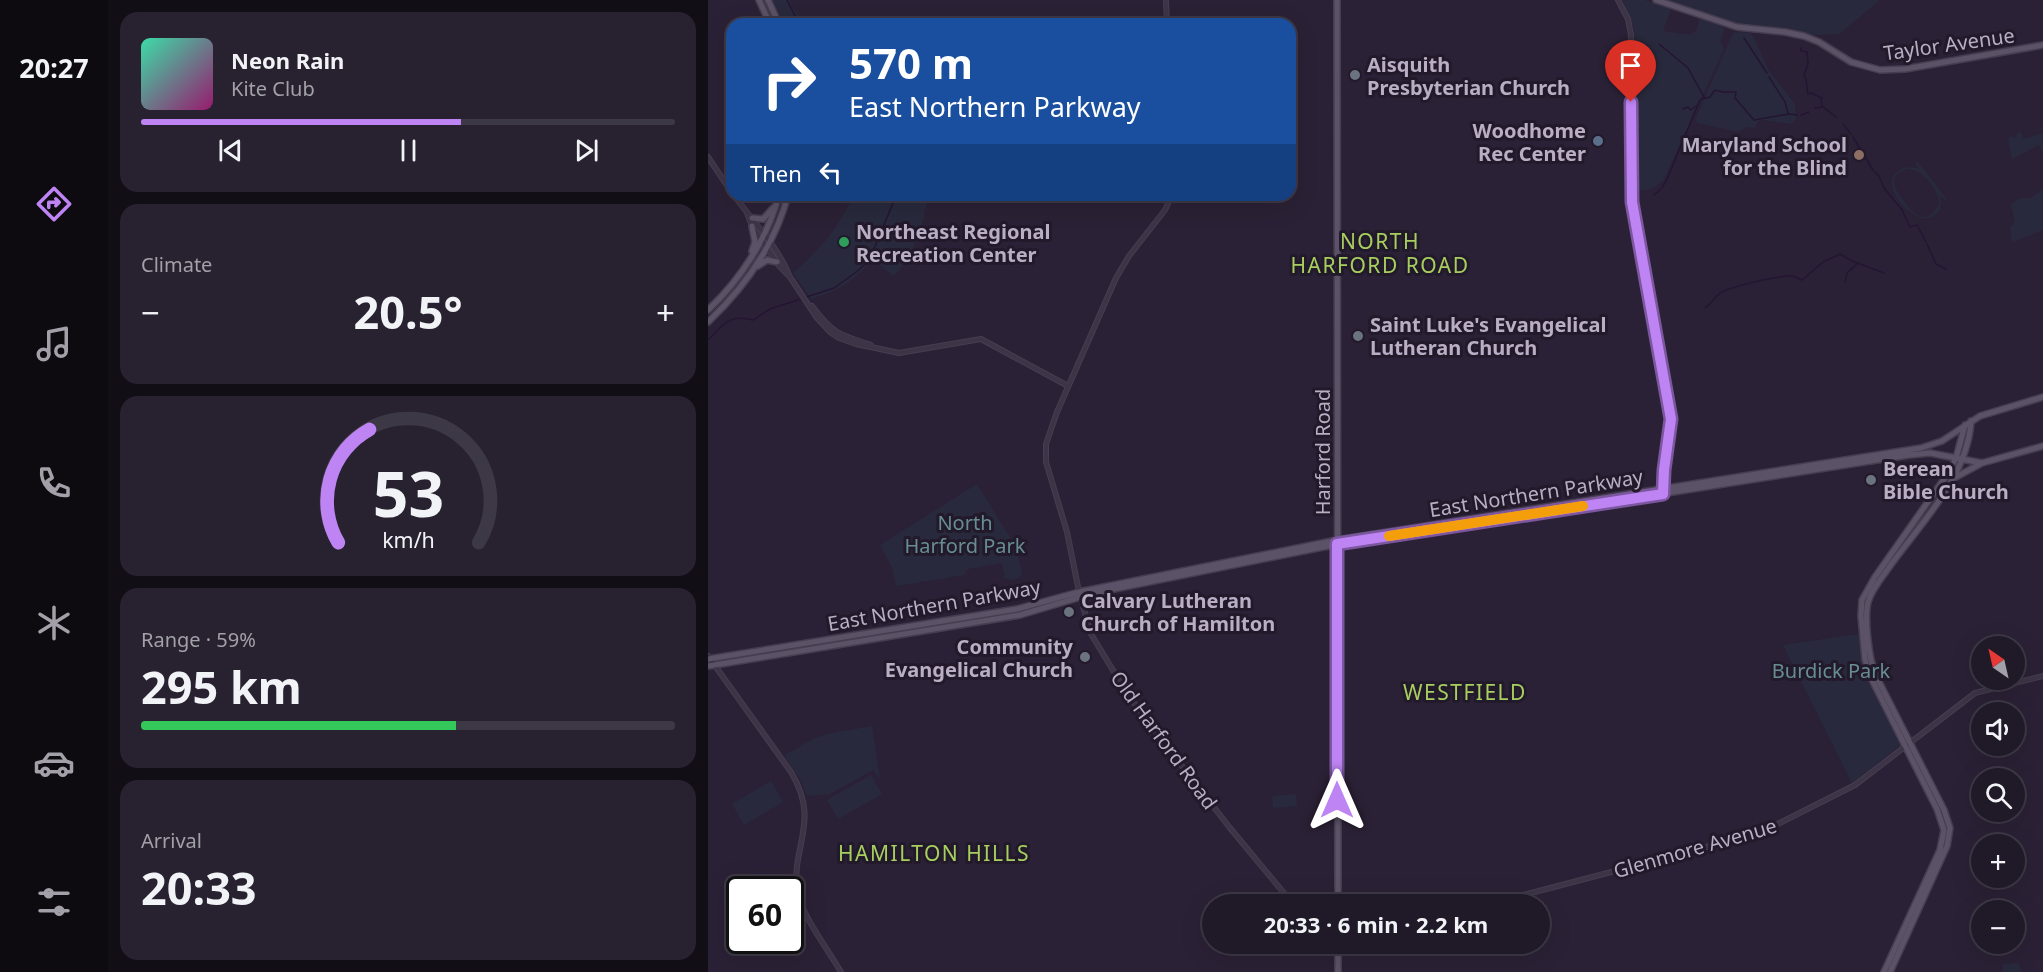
<!DOCTYPE html>
<meta charset="utf-8">
<style>
body{margin:0;font-family:"Noto Sans",sans-serif;background:#282230;color:#f1f3f6;height:100vh;display:flex;flex-direction:column;font-size:22px;white-space:nowrap}
*{box-sizing:border-box;margin:0}
p{font-size:20px;color:#a2a0a8}
.icon{flex:none;width:33px;height:33px;fill:none;stroke:currentColor;stroke-width:2;stroke-linecap:round;stroke-linejoin:round}
.map{position:relative;flex:1;overflow:hidden}
.side{display:flex;flex-direction:column;gap:12px;padding:12px;background:#120e16;width:600px}
.side>*{flex:none}
.hud{position:absolute;left:18px;top:18px;width:570px;height:183px;border-radius:18px;box-shadow:0 6px 24px #0002,0 0 0 2px #3d3845;background:#1a4fa0;color:#fff;overflow:hidden}
.needle{width:39px;rotate:326deg}
.fabs{position:absolute;left:1263px;top:636px;display:grid;gap:12px}
.fabs a{display:grid;place-items:center;width:54px;height:54px;border-radius:50%;background:#201928;box-shadow:0 6px 24px #0002,0 0 0 2px #3d3845;font-size:30px}
.speed{position:absolute;left:18px;top:876px;display:flex;gap:12px;font-size:30px;font-weight:700;text-align:center}
.speed>*{display:grid;place-content:center;width:78px;height:78px;border-radius:50%;background:#201928;box-shadow:0 6px 24px #0002,0 0 0 2px #3d3845;line-height:1}
.speed .limit{border:3px solid #111;border-radius:9px;background:#fff;color:#111}
.pin{position:absolute;display:grid;place-items:center;width:51px;height:51px;color:#fff;margin:-62px -26px;border-radius:50% 50% 50% 0;rotate:-45deg;box-shadow:0 0 6px #0007}
.pin .icon{rotate:45deg}
.me{position:absolute;width:66px;margin:-33px;rotate:0deg;stroke-linejoin:round;filter:drop-shadow(0 0 4px #0008)}
.turn{display:flex;align-items:center;gap:21px;height:126px;padding:0 24px;font-size:27px}
.turn .icon{width:78px;height:78px;stroke-width:2.5}
.turn b{display:block;font-size:42px;line-height:51px}
.then{display:flex;align-items:center;height:57px;padding:0 24px;background:#0003;gap:12px;font-size:22px}
.big{font-size:45px;font-weight:700;line-height:1.1}
.side .card{flex:1;display:flex;flex-direction:column;justify-content:center;gap:9px;min-width:0;padding:0 21px;border-radius:18px;background:#282230}
.side .dial{align-items:center;gap:0}
.dial svg{height:156px;overflow:visible;fill:none;stroke:#3d3845;stroke-width:7;stroke-linecap:round;text-anchor:middle}
.dial text{fill:#f1f3f6;stroke:none}
.song{display:flex;align-items:center;gap:18px}
.cover{width:72px;height:72px;border-radius:9px;background:linear-gradient(135deg,hsl(160 70% 55%),hsl(320 70% 35%))}
.played{height:6px;border-radius:3px;background:linear-gradient(90deg,#be84f3 60%,#3d3845 60%)}
.keys{display:flex;justify-content:space-around;direction:ltr}
.heat{display:flex;justify-content:space-between;align-items:center;font-size:33px;direction:ltr}
.charge{height:9px;border-radius:4px;background:linear-gradient(90deg,#34c759 59%,#3d3845 0)}
.trip{position:absolute;left:494px;top:894px;width:348px;height:60px;border-radius:30px;background:#201928;box-shadow:0 6px 24px #0002,0 0 0 2px #3d3845;font-weight:700;line-height:60px;text-align:center}
main{display:flex;flex:1;min-height:0}
.menu{display:flex;flex-direction:column;width:108px;justify-content:space-around;align-items:center;background:#0d0a10;color:#a2a0a8}
.menu .icon{width:42px;height:42px}
.menu .active{color:#be84f3}
.menu b{font-size:27px;color:#f1f3f6}
.map>svg:first-child{display:block}
</style>
<main>
<nav class="menu">
<b>20:27</b>
<svg class="icon active" aria-label="directions" viewBox="0 0 24 24"><path d="M12 3l9 9-9 9-9-9zM9 14v-3h6M13 9l2 2-2 2"/></svg>
<svg class="icon" aria-label="music" viewBox="0 0 24 24"><path d="M9 18V5l10-2v13"/><circle cx="6" cy="18" r="3"/><circle cx="16" cy="16" r="3"/></svg>
<svg class="icon" aria-label="phone" viewBox="0 0 24 24"><path d="M5 4h4l2 5-3 2q2 4 5 5l2-3 5 2v4C11 20 4 13 5 4z"/></svg>
<svg class="icon" aria-label="climate" viewBox="0 0 24 24"><path d="M12 3v18M4 7l16 10M4 17L20 7"/></svg>
<svg class="icon" aria-label="car" viewBox="0 0 24 24"><path d="M5 17H2v-5l4-1 3-4h7l3 4 3 1v5h-3M9 17h6M6 11h13"/><circle cx="7" cy="17" r="2"/><circle cx="17" cy="17" r="2"/></svg>
<svg class="icon" aria-label="filters" viewBox="0 0 24 24"><path d="M4 7h16M4 17h16"/><circle cx="9" cy="7" r="2"/><circle cx="15" cy="17" r="2"/></svg>
</nav>
<section class="side">
<div class="card">
<div class="song"><i class="cover"></i><div><b>Neon Rain</b><p>Kite Club</p></div></div>
<div class="played"></div>
<div class="keys"><svg class="icon" aria-label="previous" viewBox="0 0 24 24"><path d="M18 5L8 12l10 7zM5 5v14"/></svg><svg class="icon" aria-label="pause" viewBox="0 0 24 24"><path d="M8 5v14M16 5v14"/></svg><svg class="icon" aria-label="next" viewBox="0 0 24 24"><path d="M6 5l10 7-10 7zM19 5v14"/></svg></div>
</div>
<div class="card"><p>Climate</p>
<div class="heat"><a>−</a><b class="big">20.5°</b><a>+</a></div>
</div>
<div class="card dial"><svg viewBox="0 0 100 80">
<path d="M14 69A42 42 0 1 1 86 69"/>
<path d="M14 69A42 42 0 0 1 30 11" stroke="#be84f3"/>
<text x="50" y="56" font-size="32" font-weight="700">53</text>
<text x="50" y="72" font-size="11">km/h</text>
</svg></div>
<div class="card"><p>Range · 59%</p><b class="big">295 km</b><div class="charge"></div></div>
<div class="card"><p>Arrival</p><b class="big">20:33</b></div>
</section>
<div class="map">
<svg width="1335" height="972" viewBox="0 0 1335 972">
<rect width="100%" height="100%" fill="#2b2136"/>
<!-- green -->
<path fill="#29293d" fill-rule="evenodd" d="M64 0H82L84 8 100 24H77Z
M914 0H937L963 9 955 31 982 35 989 30 991 20 992 19 1013 26 1017 29 1012 40 1016 49 955 181 943 189 928 191 926 29Z
M958 0H1172L1131 34 1105 35 1081 29 1029 24Z
M1030 32 1042 33 1046 38 1061 71 1087 104 1088 119 1084 124 1054 120 1050 121 1047 128 1039 127 1030 132 989 123 988 118 1025 33Z
M1313 131 1315 139 1335 133V152L1330 145 1304 160 1300 139 1303 136 1307 138 1310 133Z
M1209 161 1239 199 1237 200 1232 195C1234 203 1233 212 1225 216 1209 226 1185 199 1184 185 1183 169 1199 164 1211 169L1207 163ZM1199 169C1214 169 1232 190 1231 205L1223 215C1218 217 1214 218 1209 215 1204 213 1201 208 1198 204 1189 192 1176 176 1199 169Z
M1335 190V230L1304 242 1302 228 1307 221 1303 205 1312 198H1322Z
M145 195H220C216 225 207 253 186 276L164 259C145 283 132 289 103 299L85 273C110 252 133 226 145 195Z
M269 484 309 549 314 575 309 579 302 580 301 578 297 579 294 563 260 569 256 575 188 586 184 567 172 545Z
M1151 634 1155 668 1160 682 1193 745 1144 783 1075 645Z
M164 726 172 780 165 770 122 794 99 796 91 777 77 757 79 754 105 739 118 734Z
M163 775 174 794 130 819 119 800Z
M63 781 75 802 36 825 24 804Z
M588 794 589 806 565 808 564 796Z
M1311 963 1313 972H1295V964Z"/>
<g fill="none" stroke-linecap="round" stroke-linejoin="round">
<!-- stream -->
<path stroke="#241533" stroke-width="1.5" d="M79 0 91 24
M1036 38 1059 73
M951 44 980 68 996 97
M1093 48V51L1099 52 1100 64 1096 75C1100 82 1098 87 1100 94L1103 93 1114 98 1113 102 1115 107
M1061 77 1077 102 1080 113
M1107 108 1115 107 1128 117
M975 109 980 107 983 110 988 106
M1093 115 1101 112
M1135 124 1143 134
M1145 137 1165 170 1171 176 1176 188 1194 210 1202 227 1209 225 1218 242
M946 195 954 188 959 179 991 102 993 99 1002 97 1007 90 1015 92H1028L1027 98 1046 120 1081 114 1089 115
M215 199V195
M1219 244 1228 264 1238 269
M1137 282 1139 273 1149 264
M997 308C1004 303 1007 296 1014 292 1025 286 1073 275 1085 276 1088 277 1091 279 1094 280L1115 262 1132 254 1144 261 1176 273
M0 340C16 324 21 314 45 320L62 309 126 288 147 273 161 261 185 203V195"/>
<!-- minor casing -->
<g stroke="#463e50" stroke-width="6">
<path id="minor" d="M458 0 459 24
M910 0 920 19 923 35V196L940 301 963 419 957 463 955 490
M0 157 24 193
M26 195C44 221 70 246 82 277
M464 195 457 210 421 256 408 278 349 412 338 444V462L359 532 371 592 383 634 420 695 453 739 522 828 585 904
M39 213 44 226 72 267 82 277 109 318 122 332 131 338 148 344 191 353 273 339 360 386
M104 306C124 333 131 335 163 345
M0 656 83 772C114 823 81 848 90 894 95 917 121 951 133 972
M781 904 1052 833 1147 785 1267 693 1335 676
M620 944 630 952"/>
</g>
<!-- major casing -->
<g stroke="#463e50" stroke-width="8">
<path id="major" d="M51 0 62 24
M60 0 71 24
M629 0 630 904
M948 0 1029 27 1077 32 1096 36 1111 42 1143 62 1172 70 1197 69 1335 45
M44 218 55 219 65 208
M44 226 47 242 44 251
M50 266 59 260 69 262
M0 310C33 279 59 239 71 195
M0 322C37 287 67 244 80 195
M1248 477 1274 463
M0 659 309 609 371 592 629 540 1213 448 1234 441 1272 416 1335 397
M0 666 312 615 386 593 615 547 1201 455 1222 453 1274 463 1335 446
M630 972V944
M1176 972 1232 850 1236 830 1229 809 1161 674 1157 659 1153 616 1154 600 1167 577 1241 472 1248 458 1257 425
M1182 972 1239 846 1242 828 1236 810 1167 674C1161 658 1156 619 1160 602 1164 588 1176 575 1184 563 1215 521 1260 475 1263 421"/>
</g>
<!-- minor -->
<use href="#minor" stroke="#3d3447" stroke-width="4"/>
<!-- major -->
<use href="#major" stroke="#5c5267" stroke-width="5"/>
</g>
<g fill="none" stroke-linecap="round" stroke-linejoin="round">
<!-- route casing -->
<g stroke="#7c569e" stroke-width="15">
<path id="route" d="M629 800V544L955 494 956 470 963 419 924 202 923 102"/>
</g>
<!-- route -->
<use href="#route" stroke="#be84f3" stroke-width="10"/>
<!-- slow -->
<path stroke="#f59e0b" stroke-width="10" d="M681 536 875 506"/>
</g>
<!-- markers -->
<g fill="#6b7280" stroke="#221a2b" stroke-width="2">
<circle cx="647" cy="75" r="6"/>
<circle cx="650" cy="336" r="6"/>
<circle cx="1163" cy="480" r="6"/>
<circle cx="361" cy="612" r="6"/>
<circle cx="377" cy="657" r="6"/>
</g>
<circle fill="#5c6f8a" stroke="#221a2b" stroke-width="2" cx="890" cy="141" r="6"/>
<circle fill="#8d6e63" stroke="#221a2b" stroke-width="2" cx="1151" cy="155" r="6"/>
<circle fill="#2e9e5b" stroke="#221a2b" stroke-width="2" cx="136" cy="242" r="6"/>
<g text-anchor="middle" dominant-baseline="central" stroke-width="6" stroke-linejoin="round" paint-order="stroke">
<!-- street labels -->
<g font-size="20" fill="#b9aec3" stroke="#221a2b">
<text transform="translate(1241 44) rotate(-8)">Taylor Avenue</text>
<text transform="translate(614 452) rotate(-90)">Harford Road</text>
<text transform="translate(828 493) rotate(-9)">East Northern Parkway</text>
<text transform="translate(226 605) rotate(-10)">East Northern Parkway</text>
<text transform="translate(456 740) rotate(54)">Old Harford Road</text>
<text transform="translate(987 848) rotate(-16)">Glenmore Avenue</text>
</g>
<!-- poi labels -->
<g font-size="20" font-weight="bold" fill="#b9aec3" stroke="#221a2b" text-anchor="start">
<text x="659" y="64">Aisquith<tspan x="659" dy="23">Presbyterian Church</tspan></text>
<text x="878" y="130" text-anchor="end">Woodhome<tspan x="878" dy="23">Rec Center</tspan></text>
<text x="1139" y="144" text-anchor="end">Maryland School<tspan x="1139" dy="23">for the Blind</tspan></text>
<text x="148" y="231">Northeast Regional<tspan x="148" dy="23">Recreation Center</tspan></text>
<text x="662" y="324">Saint Luke's Evangelical<tspan x="662" dy="23">Lutheran Church</tspan></text>
<text x="1175" y="468">Berean<tspan x="1175" dy="23">Bible Church</tspan></text>
<text x="373" y="600">Calvary Lutheran<tspan x="373" dy="23">Church of Hamilton</tspan></text>
<text x="365" y="646" text-anchor="end">Community<tspan x="365" dy="23">Evangelical Church</tspan></text>
</g>
<!-- park labels -->
<g font-size="20" fill="#678d93" stroke="#221a2b">
<text x="257" y="522">North<tspan x="257" dy="23">Harford Park</tspan></text>
<text x="1123" y="670">Burdick Park</text>
</g>
<!-- neighbourhood labels -->
<g font-size="21" letter-spacing="1.5" fill="#a8ce5f" stroke="#221a2b">
<text x="672" y="241">NORTH<tspan x="672" dy="24">HARFORD ROAD</tspan></text>
<text x="757" y="692">WESTFIELD</text>
<text x="226" y="853">HAMILTON HILLS</text>
</g>
</g>
</svg>
<div class="fabs">
<a><svg class="needle" viewBox="-14 -14 28 28"><path d="M0-13l5 13h-10z" fill="#e53935"/><path d="M0 13l5-13h-10z" fill="#a2a0a8"/></svg></a>
<a><svg class="icon" aria-label="sound" viewBox="0 0 24 24"><path d="M4 9h4l5-4v14l-5-4H4zM17 9q2 3 0 6"/></svg></a>
<a><svg class="icon" aria-label="search" viewBox="0 0 24 24"><circle cx="10" cy="10" r="6"/><path d="M15 15l6 6"/></svg></a>
<a>+</a>
<a>−</a>
</div>
<div class="speed"><div class="limit">60</div></div>
<div class="pin" style="left:923px;top:102px;background:#d93025"><svg class="icon" aria-label="arrive" viewBox="0 0 24 24"><path d="M6 21V4h12l-3 4 3 4H6"/></svg></div>
<svg class="me" style="left:629px;top:800px" viewBox="-20 -20 40 40"><path d="M0-17L14 15 0 8-14 15z" fill="#be84f3" stroke="#fff" stroke-width="4"/></svg>
<div class="trip">20:33 · 6 min · 2.2 km</div>
<div class="hud">
<div class="turn"><svg class="icon" aria-label="right" viewBox="0 0 24 24"><path d="M7 20v-9h11M14 6l5 5-5 5"/></svg><div><b>570 m</b>East Northern Parkway</div></div>
<div class="then">Then<svg class="icon" aria-label="left" viewBox="0 0 24 24"><path d="M17 20v-9H6M10 6l-5 5 5 5"/></svg></div>
</div>
</div>
</main>
